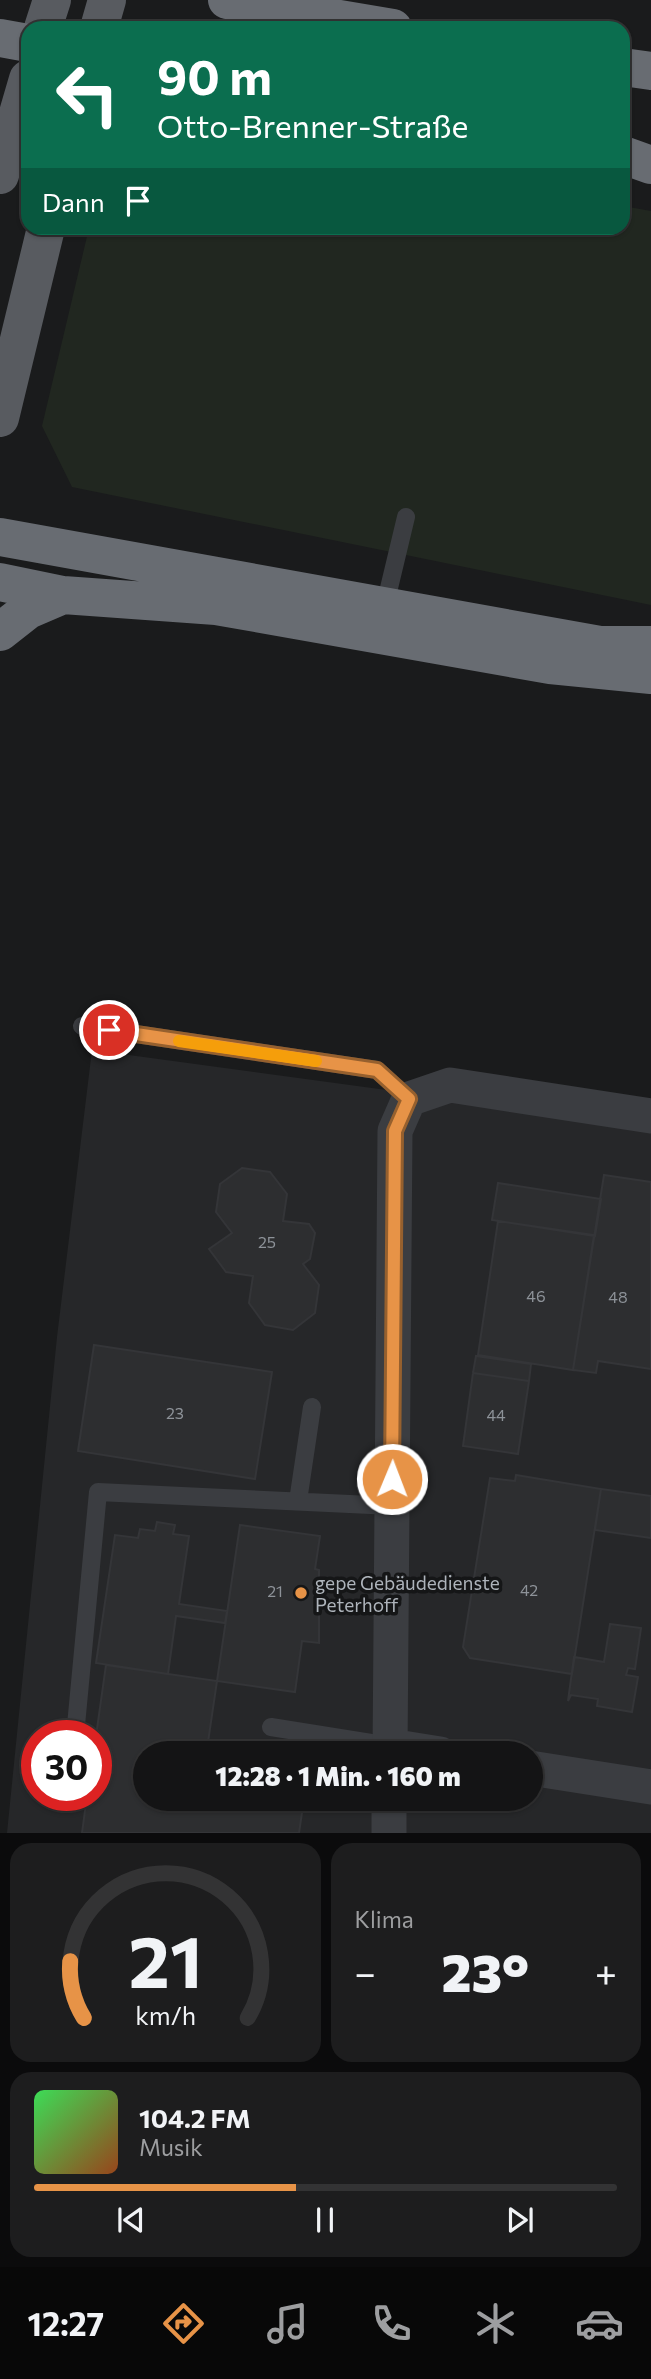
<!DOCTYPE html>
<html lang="de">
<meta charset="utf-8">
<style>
body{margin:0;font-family:Commissioner,sans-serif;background:#1d1d1e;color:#f1f3f6;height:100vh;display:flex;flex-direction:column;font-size:26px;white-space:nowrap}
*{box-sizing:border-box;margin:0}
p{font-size:23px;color:#9d9ea0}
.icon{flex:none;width:38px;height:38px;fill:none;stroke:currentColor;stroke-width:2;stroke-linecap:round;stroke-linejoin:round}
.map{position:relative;height:1833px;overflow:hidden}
.drawer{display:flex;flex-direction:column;gap:10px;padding:10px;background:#0b0b0c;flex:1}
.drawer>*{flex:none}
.top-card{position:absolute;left:21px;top:21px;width:609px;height:214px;border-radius:21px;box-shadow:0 2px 5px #0004,0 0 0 2px #333334;background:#0b6e4f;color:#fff;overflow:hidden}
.speed{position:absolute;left:21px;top:1720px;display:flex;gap:14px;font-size:35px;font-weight:700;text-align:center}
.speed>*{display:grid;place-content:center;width:91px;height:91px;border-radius:50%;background:#141415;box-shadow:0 2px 5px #0004,0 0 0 2px #333334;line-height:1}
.speed .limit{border:10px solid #d22;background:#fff;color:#111}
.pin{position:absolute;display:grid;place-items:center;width:60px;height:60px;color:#fff;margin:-30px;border:4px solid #fff;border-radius:50%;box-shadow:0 2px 7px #0007}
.me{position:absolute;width:77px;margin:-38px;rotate:1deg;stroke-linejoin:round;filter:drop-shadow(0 0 5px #0008)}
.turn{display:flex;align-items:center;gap:24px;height:147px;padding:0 21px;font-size:32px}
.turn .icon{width:91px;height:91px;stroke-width:2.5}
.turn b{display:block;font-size:49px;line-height:60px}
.then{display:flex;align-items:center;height:66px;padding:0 21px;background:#0003;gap:14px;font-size:26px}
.big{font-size:52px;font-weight:800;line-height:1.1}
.drawer .card{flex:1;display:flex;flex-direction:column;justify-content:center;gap:10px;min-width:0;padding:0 24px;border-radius:21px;background:#1d1d1e}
.drawer .dial{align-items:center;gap:0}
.dial svg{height:182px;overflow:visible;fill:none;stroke:#333334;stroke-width:7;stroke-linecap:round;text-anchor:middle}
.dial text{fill:#f1f3f6;stroke:none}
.song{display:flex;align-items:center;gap:21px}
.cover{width:84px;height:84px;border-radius:10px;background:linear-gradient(135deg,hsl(130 70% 55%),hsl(20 70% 35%))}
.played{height:7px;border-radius:4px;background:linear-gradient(90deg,#e79347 45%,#333334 45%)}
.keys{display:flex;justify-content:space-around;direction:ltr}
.heat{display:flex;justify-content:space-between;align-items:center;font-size:38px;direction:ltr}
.drawer .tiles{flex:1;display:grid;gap:10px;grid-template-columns:1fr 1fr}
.card:last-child{grid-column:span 2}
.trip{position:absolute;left:133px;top:1741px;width:410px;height:70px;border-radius:35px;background:#141415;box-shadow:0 2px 5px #0004,0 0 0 2px #333334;font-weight:800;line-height:70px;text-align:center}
.menu{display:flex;height:112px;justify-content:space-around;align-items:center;background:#080808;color:#9d9ea0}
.menu .icon{width:49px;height:49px}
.menu .selected{color:#e79347}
.menu b{font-size:32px;color:#f1f3f6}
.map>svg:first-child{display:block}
</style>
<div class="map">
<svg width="651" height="1833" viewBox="0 0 651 1833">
<rect width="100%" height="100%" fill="#1a1b1c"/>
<!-- built -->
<path fill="#262729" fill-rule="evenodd" d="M92 1050 651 1126V1833H7L57 1337ZM37 1736H96V1796H37ZM145 1754H530V1799H145Z"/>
<!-- green -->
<path fill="#212720" d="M623 206 651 211V605L72 487 42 426 89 228H623Z"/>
<!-- building -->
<path fill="#2d2e30" stroke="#343538" stroke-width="2" d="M242 1168 270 1172 287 1194 283 1221 309 1224 315 1233 310 1259 303 1264 319 1285 315 1313 293 1330 265 1325 249 1303 253 1276 226 1272 209 1249 232 1233 216 1212 220 1184Z
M604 1175 651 1182V1369L598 1361 596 1373 573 1370Z
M498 1183 601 1199 595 1236 492 1220Z
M498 1221 594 1235 573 1370 478 1355Z
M94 1345 272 1372 255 1479 78 1451Z
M476 1356 531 1364 529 1381 473 1373Z
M473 1373 529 1381 518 1454 463 1446Z
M516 1475 601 1489 572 1674 470 1658 463 1647 490 1478 515 1481Z
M601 1489 651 1496V1538L595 1530Z
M157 1522 175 1525 173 1534 189 1536 179 1604 227 1611 225 1623 176 1616 168 1674 96 1663 115 1535 138 1538 140 1529 155 1531Z
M240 1525 320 1536 315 1569 319 1570V1643L302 1641 295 1692 217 1681Z
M610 1624 641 1628 635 1669 628 1668 626 1675 638 1677 632 1712 597 1706 598 1699 571 1695 568 1701 574 1657 604 1662Z
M106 1665 217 1681 208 1742 289 1754H145V1799H304L299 1833H82L87 1796H96V1736Z"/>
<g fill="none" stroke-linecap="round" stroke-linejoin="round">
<!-- service -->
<path stroke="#3b3d41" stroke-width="18" d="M384 609 406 517
M82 1026 377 1070 409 1099
M298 1501 312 1407
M271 1727 390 1746
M75 1736 98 1492 392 1506"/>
<!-- minor -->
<path stroke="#3b3d41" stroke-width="35" d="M390 1746 440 1754
M390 1754 395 1131 409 1099 450 1085 651 1116
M530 1768 651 1787
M389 1833V1799"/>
<!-- primary -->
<path stroke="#585b60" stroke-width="38" d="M43 28 52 0
M99 28 107 0
M0 175 28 79
M0 418 46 228"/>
<!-- motorway -->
<path stroke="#686c72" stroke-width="38" d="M227 0 393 28
M0 38 28 43
M623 67 651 71
M623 155 651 165
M0 537 600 645H651
M0 582 63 595 216 606 550 665 651 675
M0 632 28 610 63 595"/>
</g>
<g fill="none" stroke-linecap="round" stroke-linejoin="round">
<!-- route casing -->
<g stroke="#96602e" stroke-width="18">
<path id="route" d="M109 1030 377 1070 409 1099 395 1131 392 1479"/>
</g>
<!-- route -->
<use href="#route" stroke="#e79347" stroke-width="12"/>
<!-- slow -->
<path stroke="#f59e0b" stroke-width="12" d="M179 1041 316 1061"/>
</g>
<!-- markers -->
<circle fill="#e79347" stroke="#151617" stroke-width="2.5" cx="301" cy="1593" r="7"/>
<g text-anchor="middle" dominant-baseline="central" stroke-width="7" stroke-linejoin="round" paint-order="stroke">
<!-- number labels -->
<g font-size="16" fill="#8d9298">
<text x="267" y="1241">25</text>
<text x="536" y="1295">46</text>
<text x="618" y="1296">48</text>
<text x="175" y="1412">23</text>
<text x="496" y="1414">44</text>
<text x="529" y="1589">42</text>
<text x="275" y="1590">21</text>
</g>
<!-- poi labels -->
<g font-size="19" fill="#aeb4bb" stroke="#151617" text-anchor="start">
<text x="315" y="1582">gepe Gebäudedienste<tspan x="315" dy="22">Peterhoff</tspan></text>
</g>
</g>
</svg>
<div class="speed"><div class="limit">30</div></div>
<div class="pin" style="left:109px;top:1030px;background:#d93025"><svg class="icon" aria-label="arrive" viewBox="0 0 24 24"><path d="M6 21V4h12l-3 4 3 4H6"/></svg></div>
<svg class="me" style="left:392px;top:1479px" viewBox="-20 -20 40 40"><circle r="17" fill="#e79347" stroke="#fff" stroke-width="3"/><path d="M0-11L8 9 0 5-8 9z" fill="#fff"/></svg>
<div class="trip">12:28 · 1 Min. · 160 m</div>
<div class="top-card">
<div class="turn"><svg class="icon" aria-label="left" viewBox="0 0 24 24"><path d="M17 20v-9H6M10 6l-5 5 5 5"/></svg><div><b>90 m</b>Otto-Brenner-Straße</div></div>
<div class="then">Dann<svg class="icon" aria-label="arrive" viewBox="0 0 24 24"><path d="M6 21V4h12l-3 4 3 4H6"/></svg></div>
</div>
</div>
<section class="drawer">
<div class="tiles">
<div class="card dial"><svg viewBox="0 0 100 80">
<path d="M14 69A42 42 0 1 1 86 69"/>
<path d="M14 69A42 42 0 0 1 8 44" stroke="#e79347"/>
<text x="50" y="56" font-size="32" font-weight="700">21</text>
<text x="50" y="72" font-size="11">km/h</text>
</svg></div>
<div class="card"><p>Klima</p>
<div class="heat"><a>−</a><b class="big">23°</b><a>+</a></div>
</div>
<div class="card">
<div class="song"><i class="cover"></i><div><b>104.2 FM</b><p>Musik</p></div></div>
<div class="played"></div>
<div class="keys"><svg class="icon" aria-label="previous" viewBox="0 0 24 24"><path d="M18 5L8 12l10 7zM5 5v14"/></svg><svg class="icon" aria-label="pause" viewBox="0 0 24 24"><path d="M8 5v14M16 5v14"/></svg><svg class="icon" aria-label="next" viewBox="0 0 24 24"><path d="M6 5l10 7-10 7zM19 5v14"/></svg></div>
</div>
</div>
</section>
<nav class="menu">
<b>12:27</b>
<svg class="icon selected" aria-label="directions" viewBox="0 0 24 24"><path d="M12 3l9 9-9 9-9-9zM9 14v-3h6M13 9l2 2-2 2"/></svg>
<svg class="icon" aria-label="music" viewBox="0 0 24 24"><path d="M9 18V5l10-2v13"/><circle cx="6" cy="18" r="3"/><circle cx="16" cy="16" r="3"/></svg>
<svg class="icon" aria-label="phone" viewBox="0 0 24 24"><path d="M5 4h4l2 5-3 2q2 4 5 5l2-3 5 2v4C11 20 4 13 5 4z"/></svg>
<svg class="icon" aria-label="climate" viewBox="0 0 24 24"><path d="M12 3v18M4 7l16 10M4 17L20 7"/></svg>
<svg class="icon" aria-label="car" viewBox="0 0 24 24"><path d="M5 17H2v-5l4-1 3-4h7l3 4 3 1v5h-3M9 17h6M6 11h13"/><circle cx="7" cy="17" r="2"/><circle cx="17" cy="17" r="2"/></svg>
</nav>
